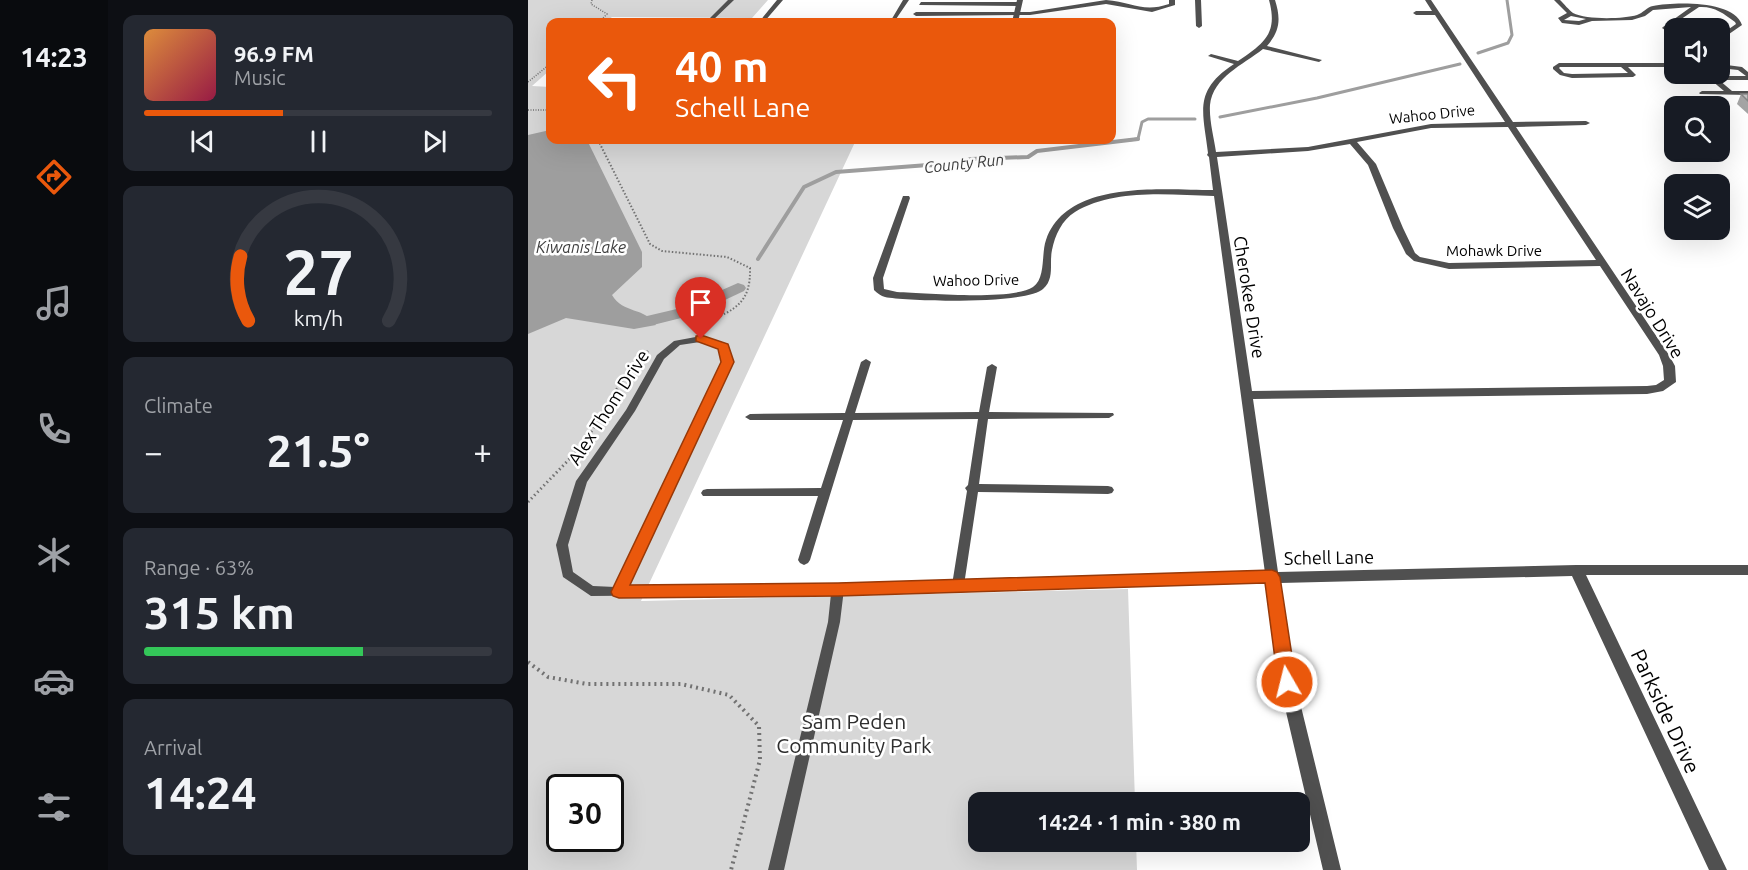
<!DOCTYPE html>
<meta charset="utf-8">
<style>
body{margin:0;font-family:Ubuntu,sans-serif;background:#242831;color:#f1f3f6;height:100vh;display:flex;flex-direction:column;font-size:22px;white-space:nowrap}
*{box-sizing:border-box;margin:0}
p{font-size:20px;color:#9ea1a6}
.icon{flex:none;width:33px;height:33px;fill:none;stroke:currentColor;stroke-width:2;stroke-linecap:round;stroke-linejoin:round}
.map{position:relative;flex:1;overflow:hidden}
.panel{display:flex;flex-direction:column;gap:15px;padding:15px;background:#0d0f14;width:420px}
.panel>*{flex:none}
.top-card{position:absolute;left:18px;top:18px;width:570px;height:126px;border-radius:12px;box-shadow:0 6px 24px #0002;background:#ea580c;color:#fff;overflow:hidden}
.buttons{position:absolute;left:1136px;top:18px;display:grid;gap:12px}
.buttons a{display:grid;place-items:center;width:66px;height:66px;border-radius:12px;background:#171b24;box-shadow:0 6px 24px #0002;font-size:30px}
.speed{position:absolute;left:18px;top:774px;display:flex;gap:12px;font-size:30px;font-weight:700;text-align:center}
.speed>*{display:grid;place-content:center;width:78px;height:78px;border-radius:50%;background:#171b24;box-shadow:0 6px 24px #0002;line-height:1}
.speed .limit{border:3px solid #111;border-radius:9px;background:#fff;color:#111}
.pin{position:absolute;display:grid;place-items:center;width:51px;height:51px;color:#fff;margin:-62px -26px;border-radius:50% 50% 50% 0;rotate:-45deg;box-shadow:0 0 6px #0007}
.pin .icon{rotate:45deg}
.me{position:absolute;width:66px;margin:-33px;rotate:352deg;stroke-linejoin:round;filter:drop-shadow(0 0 4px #0008)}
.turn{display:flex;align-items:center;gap:21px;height:126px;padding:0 30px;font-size:27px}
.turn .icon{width:78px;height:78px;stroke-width:2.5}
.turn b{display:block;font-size:42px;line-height:51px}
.big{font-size:45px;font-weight:700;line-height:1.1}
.panel .tile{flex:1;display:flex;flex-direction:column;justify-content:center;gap:9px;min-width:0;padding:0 21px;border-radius:12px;background:#242831}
.panel .dial{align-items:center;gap:0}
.dial svg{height:156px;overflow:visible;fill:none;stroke:#363941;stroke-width:7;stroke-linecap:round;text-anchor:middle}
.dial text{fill:#f1f3f6;stroke:none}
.song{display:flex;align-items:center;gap:18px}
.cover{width:72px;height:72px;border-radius:9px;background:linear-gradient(135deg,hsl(30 70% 55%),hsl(340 70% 35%))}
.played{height:6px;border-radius:3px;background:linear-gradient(90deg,#ea580c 40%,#363941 40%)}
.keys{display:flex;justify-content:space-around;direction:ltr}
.heat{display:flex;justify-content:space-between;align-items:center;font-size:33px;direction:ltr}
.charge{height:9px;border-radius:4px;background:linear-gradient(90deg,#34c759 63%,#363941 0)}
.trip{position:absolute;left:440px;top:792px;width:342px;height:60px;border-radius:12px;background:#171b24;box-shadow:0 6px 24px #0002;font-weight:700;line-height:60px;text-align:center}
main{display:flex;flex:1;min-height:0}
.dock{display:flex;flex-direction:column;width:108px;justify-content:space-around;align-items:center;background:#090b0e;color:#9ea1a6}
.dock .icon{width:42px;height:42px}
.dock .active{color:#ea580c}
.dock b{font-size:27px;color:#f1f3f6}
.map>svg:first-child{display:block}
</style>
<main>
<nav class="dock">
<b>14:23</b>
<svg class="icon active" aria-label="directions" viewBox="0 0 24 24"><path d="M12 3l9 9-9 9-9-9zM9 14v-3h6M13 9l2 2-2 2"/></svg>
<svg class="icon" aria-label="music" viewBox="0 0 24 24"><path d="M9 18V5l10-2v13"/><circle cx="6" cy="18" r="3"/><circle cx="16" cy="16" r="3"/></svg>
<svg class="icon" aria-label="phone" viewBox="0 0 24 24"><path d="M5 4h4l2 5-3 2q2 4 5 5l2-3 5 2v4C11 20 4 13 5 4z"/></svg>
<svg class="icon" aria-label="climate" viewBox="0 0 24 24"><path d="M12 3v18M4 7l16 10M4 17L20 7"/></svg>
<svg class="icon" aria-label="car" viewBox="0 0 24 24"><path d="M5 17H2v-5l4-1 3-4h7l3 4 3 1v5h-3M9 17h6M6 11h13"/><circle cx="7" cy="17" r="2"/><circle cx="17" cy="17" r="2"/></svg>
<svg class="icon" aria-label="filters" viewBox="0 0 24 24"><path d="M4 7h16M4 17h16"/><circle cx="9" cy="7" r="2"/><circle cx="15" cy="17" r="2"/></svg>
</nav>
<section class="panel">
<div class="tile">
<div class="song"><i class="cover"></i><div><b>96.9 FM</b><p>Music</p></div></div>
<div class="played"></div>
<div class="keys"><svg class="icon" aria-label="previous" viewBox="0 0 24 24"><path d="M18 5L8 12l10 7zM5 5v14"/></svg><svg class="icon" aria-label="pause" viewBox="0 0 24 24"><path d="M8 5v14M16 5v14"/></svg><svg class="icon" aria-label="next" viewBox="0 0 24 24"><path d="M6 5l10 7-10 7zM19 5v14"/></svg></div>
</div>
<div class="tile dial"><svg viewBox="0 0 100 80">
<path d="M14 69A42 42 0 1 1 86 69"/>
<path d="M14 69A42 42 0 0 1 10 36" stroke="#ea580c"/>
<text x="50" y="56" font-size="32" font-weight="700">27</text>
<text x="50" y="72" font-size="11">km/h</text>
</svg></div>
<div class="tile"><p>Climate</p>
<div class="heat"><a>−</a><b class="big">21.5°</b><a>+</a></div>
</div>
<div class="tile"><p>Range · 63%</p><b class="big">315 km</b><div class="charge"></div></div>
<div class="tile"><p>Arrival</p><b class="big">14:24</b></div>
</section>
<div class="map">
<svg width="1220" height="870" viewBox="0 0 1220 870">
<rect width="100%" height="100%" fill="#fff"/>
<!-- green -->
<path fill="#d7d7d7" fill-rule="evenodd" d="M0 0H240L224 18 84 17 77 22H22V70L4 86 22 87V140H328L113 601 600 589 607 802H450V842H608L609 870H0ZM32 788H82V838H32Z"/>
<!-- water -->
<path fill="#9e9e9e" d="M22 130V140H59L114 252V267L84 295C95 314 117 307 128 325L106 329 38 318 0 334V135Z"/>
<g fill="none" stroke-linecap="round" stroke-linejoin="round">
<!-- stream-far1 -->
<path stroke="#9e9e9e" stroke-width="3" d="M950 53 980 43 984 35 979 0
M692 117 789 98 932 64
M601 140 610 139 614 122 620 119H667"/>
<!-- stream -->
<path stroke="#9e9e9e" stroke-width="4" d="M230 259 276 187 308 172 400 165 423 166 443 159 500 157 509 151 610 139"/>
<!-- canal -->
<path fill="#9e9e9e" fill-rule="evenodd" d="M210 283 216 285 218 288 216 291 165 315 125 325 119 324 117 320 119 316 153 308Z"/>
<!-- path-far3 -->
<path stroke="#727272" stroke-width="1.5" stroke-dasharray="1 1.5" stroke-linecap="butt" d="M64 0 63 4 79 14 71 22
M0 82 22 64
M0 110H22"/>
<!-- path-far2 -->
<path stroke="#727272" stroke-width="2" stroke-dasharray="1.5 2" stroke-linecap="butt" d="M70 140 122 244 134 251 199 257 222 268C223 303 207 310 178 322"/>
<!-- path-far1 -->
<path stroke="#727272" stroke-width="3" stroke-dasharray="1.5 3" stroke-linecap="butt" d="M166 327 181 321
M0 502 55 445 100 371 120 351"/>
<!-- path -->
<path stroke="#727272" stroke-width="4" stroke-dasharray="2 4" stroke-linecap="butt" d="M0 662 20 677 59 684H153L201 695 231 726 232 760 203 870"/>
<!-- lane -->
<path fill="#505050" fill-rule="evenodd" d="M200 0H206L183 22H178Z
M249 0H255L236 22H231Z
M375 0H381L366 22H362Z
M578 0C604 2 615 13 641 4V0H647V5L624 12 578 4 502 15 388 16 385 14 388 12H502Z
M667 0H673L674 26 671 28 668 26Z
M1026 0H1032C1036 4 1041 10 1045 13 1058 20 1096 19 1109 15 1115 13 1119 7 1125 6 1146 2 1206 0 1214 25L1191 41V36L1208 24 1207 22C1195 13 1186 6 1171 7L1137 30 1134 28 1135 27 1163 7 1125 10 1117 16 1104 20 1064 21 1051 25 1034 23 1030 18 1039 13ZM1043 16 1058 19 1051 21 1036 20Z
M393 2H491L494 4 491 6 391 5Z
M1031 63H1146V67H1100L1108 75 1105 77 1044 78 1032 75 1025 69V67ZM1032 67H1093L1100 73 1044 74 1036 73 1031 68Z
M1191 64 1214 67 1220 72V80H1191L1204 91H1220V95L1172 94 1171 93 1174 91H1196L1183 80 1168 79 1158 74H1165L1171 76H1218L1210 70 1191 68Z
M173 336 198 345 204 362 100 587 310 584 314 586 316 589 312 622 256 870H240L300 622 303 594 63 596 35 577 28 545 48 481 98 410 129 355 146 341ZM172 342 191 349 194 362 87 587 65 586 45 572 40 545 59 482 107 411 136 359 152 345Z
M338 359 343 362 327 413 451 412 459 367 464 364 469 367 461 412 585 413 586 415 581 418 460 419 451 484 580 486 584 487 586 490 584 493 580 494 450 492 436 585 434 588 430 590 426 588 424 585 439 491 437 488 440 485 450 419 325 420 282 560 280 563 276 565 272 563 270 560 290 496H175L173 493 175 490 179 489 293 488 315 420H222L217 417 222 414 317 413 333 362Z"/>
<!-- street -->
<path fill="#505050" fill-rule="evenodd" d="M489 0H495L490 22H484Z
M741 0H747C753 19 752 31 739 46L794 60 791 62 735 49C715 65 685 77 682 105 681 120 686 138 688 152L780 147 903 124 977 122 907 15H888L885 13 888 11H904L897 0H903L985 122 1058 121 1062 123 1058 125 988 127 1141 355 1147 366 1148 382 1135 391 1119 394 725 399 750 572 1048 565H1220V575H1058L1199 870H1181L1044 576 752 583 767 682 813 870H795L751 682 738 583 310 595 305 593 303 589 305 585 310 583 737 573 686 196C642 195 587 188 547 212 534 220 527 235 524 250 521 264 527 278 515 289 500 304 381 302 357 297 353 296 349 293 346 290L345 278 375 196H381L382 198 355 278 356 289 369 292C397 293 484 301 505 287 518 278 513 254 518 240 539 179 634 190 685 190L681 157 679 155 680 153C675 111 665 91 706 64L680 56 683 54 710 61C737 43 750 33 741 0ZM980 127 1068 260 921 263 892 257 887 253 875 228 848 164 829 142 903 128ZM822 144 840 165 865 228 878 254 886 261 921 269 1072 266 1131 355 1135 366 1136 380 1128 385 1119 386 724 391 689 157 780 151Z"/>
</g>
<!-- wall -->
<path fill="#a5a5a5" d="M1213 94H1220V114L1209 104Z"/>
<!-- building -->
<path fill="#c0c0c0" stroke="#868686" stroke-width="1.5" d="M1213 94H1220V101Z"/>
<!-- route -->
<path fill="#ea580c" stroke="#983908" stroke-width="1.5" d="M173 335 200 344 206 362 102 585 310 583 744 570 749 572 752 577 768 682 765 687 759 689 753 687 750 682 737 583 310 596 91 598 85 596 83 592 193 362 190 349 168 341V336Z"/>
<g text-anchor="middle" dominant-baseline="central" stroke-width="5" stroke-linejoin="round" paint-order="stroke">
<!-- far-street labels -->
<g font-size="15" fill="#000" stroke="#fff">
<text transform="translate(904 114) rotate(-6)">Wahoo Drive</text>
<text x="966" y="250">Mohawk Drive</text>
<text transform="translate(448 280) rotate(-1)">Wahoo Drive</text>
</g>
<!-- far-water labels -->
<g font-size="16" font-style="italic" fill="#3f3f3f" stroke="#fff">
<text transform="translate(436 163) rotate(-6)">County Run</text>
<text x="53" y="247">Kiwanis Lake</text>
</g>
<!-- street labels -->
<g font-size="18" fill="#000" stroke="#fff">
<text transform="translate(722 297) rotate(81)">Cherokee Drive</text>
<text transform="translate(1125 313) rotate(58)">Navajo Drive</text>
<text transform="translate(80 407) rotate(-57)">Alex Thom Drive</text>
<text transform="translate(801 557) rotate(-1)">Schell Lane</text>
</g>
<!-- near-street labels -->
<g font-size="21" fill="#000" stroke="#fff">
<text transform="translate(1138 711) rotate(65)">Parkside Drive</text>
</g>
<!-- near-park labels -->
<g font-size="21" fill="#2e2e2e" stroke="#fff">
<text x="326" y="721">Sam Peden<tspan x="326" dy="24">Community Park</tspan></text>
</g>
</g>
</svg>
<div class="buttons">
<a><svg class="icon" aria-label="sound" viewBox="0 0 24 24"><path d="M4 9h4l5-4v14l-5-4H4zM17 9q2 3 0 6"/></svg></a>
<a><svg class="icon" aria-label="search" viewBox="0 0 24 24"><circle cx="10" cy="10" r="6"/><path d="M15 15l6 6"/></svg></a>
<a><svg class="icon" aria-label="layers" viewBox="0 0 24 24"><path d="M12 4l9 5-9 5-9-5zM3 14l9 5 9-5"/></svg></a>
</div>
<div class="speed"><div class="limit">30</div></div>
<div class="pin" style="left:173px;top:339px;background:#d93025"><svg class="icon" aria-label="arrive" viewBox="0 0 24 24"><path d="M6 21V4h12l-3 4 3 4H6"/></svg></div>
<svg class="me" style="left:759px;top:682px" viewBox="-20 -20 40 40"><circle r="17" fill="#ea580c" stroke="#fff" stroke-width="3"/><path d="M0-11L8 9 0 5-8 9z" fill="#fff"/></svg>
<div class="trip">14:24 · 1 min · 380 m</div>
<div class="top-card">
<div class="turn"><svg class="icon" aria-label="left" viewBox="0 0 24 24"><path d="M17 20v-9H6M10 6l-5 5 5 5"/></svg><div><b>40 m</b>Schell Lane</div></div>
</div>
</div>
</main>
